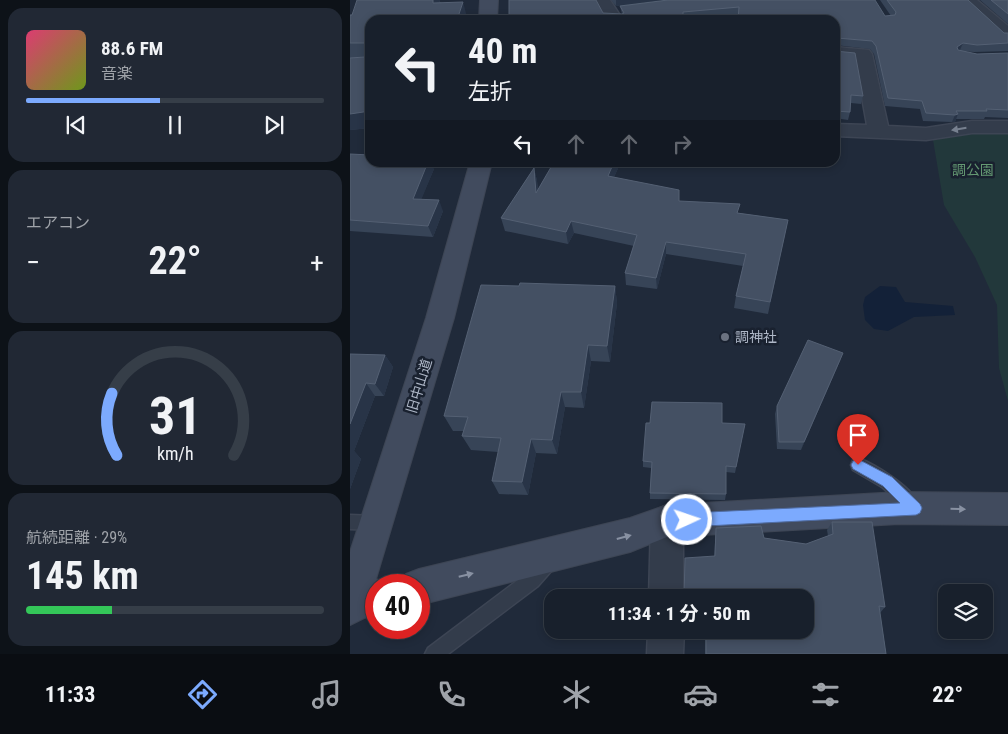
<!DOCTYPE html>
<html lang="ja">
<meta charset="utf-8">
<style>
body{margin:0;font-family:"Roboto Condensed","Noto Sans JP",sans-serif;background:#212834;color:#f1f3f6;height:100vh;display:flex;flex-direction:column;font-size:19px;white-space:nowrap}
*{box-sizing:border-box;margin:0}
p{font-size:16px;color:#9fa3a9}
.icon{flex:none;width:28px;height:28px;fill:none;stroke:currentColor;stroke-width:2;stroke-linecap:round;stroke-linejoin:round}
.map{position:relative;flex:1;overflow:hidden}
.panel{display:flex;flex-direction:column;gap:8px;padding:8px;background:#0d1218;width:350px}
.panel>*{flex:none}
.banner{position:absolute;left:15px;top:15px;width:475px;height:152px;border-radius:15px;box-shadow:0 2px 8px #0003,0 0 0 1px #363e48;background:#18202c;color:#f1f3f6;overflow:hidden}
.buttons{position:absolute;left:588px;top:584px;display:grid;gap:10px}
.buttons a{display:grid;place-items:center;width:55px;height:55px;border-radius:10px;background:#18202c;box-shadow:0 2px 8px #0003,0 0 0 1px #363e48;font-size:25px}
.speed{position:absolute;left:15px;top:574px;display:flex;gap:10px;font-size:25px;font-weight:700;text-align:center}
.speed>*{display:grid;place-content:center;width:65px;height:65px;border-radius:50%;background:#18202c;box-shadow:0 2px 8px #0003,0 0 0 1px #363e48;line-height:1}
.speed .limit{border:8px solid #d22;background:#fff;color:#111}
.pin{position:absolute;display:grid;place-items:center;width:42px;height:42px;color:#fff;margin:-51px -21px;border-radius:50% 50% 50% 0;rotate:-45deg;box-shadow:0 0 5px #0007}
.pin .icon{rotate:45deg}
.me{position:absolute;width:55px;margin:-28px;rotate:87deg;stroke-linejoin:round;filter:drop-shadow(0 0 4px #0008)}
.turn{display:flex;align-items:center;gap:18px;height:105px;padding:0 20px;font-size:22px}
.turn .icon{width:65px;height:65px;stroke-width:2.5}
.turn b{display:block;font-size:35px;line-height:42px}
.lanes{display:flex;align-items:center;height:48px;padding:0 20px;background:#0003;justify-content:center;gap:25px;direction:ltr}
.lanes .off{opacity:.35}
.big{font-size:38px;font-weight:700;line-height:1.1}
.panel .card{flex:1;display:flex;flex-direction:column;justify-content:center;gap:8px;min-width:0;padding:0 18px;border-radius:15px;background:#212834}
.panel .dial{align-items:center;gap:0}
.dial svg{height:130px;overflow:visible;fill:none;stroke:#363e48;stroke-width:7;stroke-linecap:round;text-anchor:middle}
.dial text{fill:#f1f3f6;stroke:none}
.song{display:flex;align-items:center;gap:15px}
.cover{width:60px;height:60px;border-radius:8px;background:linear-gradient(135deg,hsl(340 70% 55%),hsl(80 70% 35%))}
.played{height:5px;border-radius:2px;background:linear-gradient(90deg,#7caafe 45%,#363e48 45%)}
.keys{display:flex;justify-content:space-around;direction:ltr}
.heat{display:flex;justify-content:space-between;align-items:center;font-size:28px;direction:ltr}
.charge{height:8px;border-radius:4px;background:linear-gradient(90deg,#34c759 29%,#363e48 0)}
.trip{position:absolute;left:194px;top:589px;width:270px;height:50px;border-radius:15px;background:#18202c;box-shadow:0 2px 8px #0003,0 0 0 1px #363e48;font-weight:700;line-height:50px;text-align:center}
.tab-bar{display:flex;height:80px;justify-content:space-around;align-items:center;background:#0a0d12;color:#9fa3a9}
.tab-bar .icon{width:35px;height:35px}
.tab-bar .current{color:#7caafe}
.tab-bar b{font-size:22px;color:#f1f3f6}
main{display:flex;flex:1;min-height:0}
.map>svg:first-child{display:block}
</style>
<main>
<section class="panel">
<div class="card">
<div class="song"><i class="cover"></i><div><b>88.6 FM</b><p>音楽</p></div></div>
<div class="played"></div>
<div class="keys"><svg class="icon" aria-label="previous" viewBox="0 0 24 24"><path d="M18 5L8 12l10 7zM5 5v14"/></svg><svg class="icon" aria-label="pause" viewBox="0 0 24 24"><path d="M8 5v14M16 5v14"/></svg><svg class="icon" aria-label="next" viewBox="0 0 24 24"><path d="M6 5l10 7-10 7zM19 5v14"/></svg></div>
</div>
<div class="card"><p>エアコン</p>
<div class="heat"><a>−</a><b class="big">22°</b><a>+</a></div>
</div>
<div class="card dial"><svg viewBox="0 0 100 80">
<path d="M14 69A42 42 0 1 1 86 69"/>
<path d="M14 69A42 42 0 0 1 11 31" stroke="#7caafe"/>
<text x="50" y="56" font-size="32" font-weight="700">31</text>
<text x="50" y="72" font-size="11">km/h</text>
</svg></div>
<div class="card"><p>航続距離 · 29%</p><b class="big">145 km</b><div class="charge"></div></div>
</section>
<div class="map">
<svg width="658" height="654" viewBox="0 0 658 654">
<rect width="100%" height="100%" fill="#202a3a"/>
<!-- green -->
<path fill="#22383b" d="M658 133V401L649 368 647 305 625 257 594 205 583 140 622 134Z"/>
<!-- water -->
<path fill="#132138" d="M530 286 546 287 555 302 603 306 605 315 564 317 538 331 524 329 515 320 513 305 515 297Z"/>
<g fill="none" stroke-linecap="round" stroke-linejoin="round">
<!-- lane casing -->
<g stroke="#3d4554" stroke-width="3">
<path id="lane" d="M508 458C526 465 560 486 568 503L565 508 560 510 555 508 532 487 503 470 501 465 503 460Z
M0 515 25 516 30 518 33 523 30 528 25 530 0 529Z
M197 555 203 557 205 563 203 569 188 586 98 654H75L78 648 176 574 191 557Z"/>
</g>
<!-- street casing -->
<g stroke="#3d4554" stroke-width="3">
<path id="street" d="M244 0H260L273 20H255Z
M609 0H627L658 26V40L652 39Z
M485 47 519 50 522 54 538 126 576 128 622 121H658V133H622L576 140 485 136V124L517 125 505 59 485 57Z
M317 505 328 510 333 521V598H299L301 521 306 510Z
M298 630H334L333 654H297Z"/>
</g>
<!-- secondary casing -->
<g stroke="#3d4554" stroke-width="2">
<path id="secondary" d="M130 0H148L147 20H129Z
M120 162H142L104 318 26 579 39 585H26V615L14 618 0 625V552L76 318Z
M549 492 658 493V525L549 524 317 537 280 552 69 605V585H52L56 574 69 569 280 518 317 505Z"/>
</g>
<!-- lane -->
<use href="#lane" fill="#333c4b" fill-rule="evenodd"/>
<!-- street -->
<use href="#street" fill="#333c4b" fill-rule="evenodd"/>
<!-- secondary -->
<use href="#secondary" fill="#414b5e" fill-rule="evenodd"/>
</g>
<!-- wall -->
<path fill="#374457" d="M90 0V2L117 17 20 20V128L0 130V15Z
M261 0H312L266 6Z
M318 0 535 16H541L530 0H618L654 33H658V51L624 52 610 51 627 54 658 53V118L635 117 634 119H606L605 122H602L573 121 570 109 535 106 524 54 520 49 485 45 388 14 333 19 253 13 272 14 270 6Z
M630 0H658V24Z
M485 48V51L513 96 511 104 501 103 500 112 498 120 485 118Z
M0 154 84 169 71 199 93 211 83 237 0 231Z
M204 162H271L264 177 329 201 389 213 438 220 418 314 384 308 386 296 393 266 316 254 307 289 276 285 275 273 284 246 224 233 218 244 155 231 151 218 184 168 187 181 188 190Z
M169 286H265L267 303 260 362 241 361 234 408 215 407 207 454 186 453 178 495 149 494 142 481 148 452 121 450 112 436 114 431H103L94 416Z
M493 353 490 361 451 450 427 449 425 414 427 406Z
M0 354 35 355 43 367 34 396H25L4 451 11 459 0 489Z
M372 423 395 424 385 473 376 472V494L375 500 300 499V493L301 468 293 467V461Z
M482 522 535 607 530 613 536 654H355V630H455L364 556 366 528 414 538 456 544 478 536 477 530Z"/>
<!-- shaded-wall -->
<path fill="#283447" d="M83 0H90L87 17 83 3Z
M266 0H312L266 6Z
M113 2 117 17 116 20H107Z
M613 43 610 50 604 55 607 47Z
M20 111V128L0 130V114Z
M608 114 605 122H602L605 115Z
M78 162H81L84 169 67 210 63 199Z
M264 162H271L259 188 258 176Z
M184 168 187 181 189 205 186 193Z
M89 200 93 211 83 237 78 226Z
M221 221 224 233 218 244 216 232Z
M316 242V254L307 289 306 278Z
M265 286 267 303 260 362 257 346Z
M238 345 241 361 234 408 231 392Z
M493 353 490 361 451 450 454 442Z
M35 355 43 367 34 396 25 384Z
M16 383 25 396 4 451 11 459 0 489V424Z
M211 392 215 407 207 454 202 440Z
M181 439 186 453 178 495 172 482Z"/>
<!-- building -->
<path fill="#445063" stroke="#546073" d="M7 0H83V3L113 2 107 20H20V111L0 114V58L15 57V43H0V15H2Z
M159 0H246L253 13 272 14 274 13 270 6 318 0H525L535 16 545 15 546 12 537 0H618L654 33H658V43L627 45 613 43 607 47 608 50 627 54 658 53V110L636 109 637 111H606L608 114 605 115 576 113 572 101 538 98 526 46 522 41 487 38 485 39V20H388L389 7 333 12V20H159Z
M641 0H658V14Z
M485 48V51L505 53 513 96 501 95 500 112 485 111Z
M0 154 20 155V162H78L63 199 89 200 78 226 0 220Z
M204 162H264L258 176 329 190V201L390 204 387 213 438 220 420 302 386 296 396 254 316 242 306 278 275 273 287 235 221 221 216 232 151 218 184 168 186 193Z
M170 283 265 286 257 346 238 345 231 392H211L202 440 181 439 172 482 142 481 151 438 112 436 118 417 94 416 131 285 169 286Z
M458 340 493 353 454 442H429L427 406Z
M0 354 35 355 25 384 16 383 0 424Z
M302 402 372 403V423L395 424 386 467 376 466V494L300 493 302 462 293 461 296 423H300Z
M482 522H522L535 607 529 606 536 654H356V630H455V598H334L335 558 365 556 366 528 411 526 414 538 456 544 483 534Z"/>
<!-- one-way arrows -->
<defs><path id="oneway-solid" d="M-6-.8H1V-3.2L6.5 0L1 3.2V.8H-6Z" transform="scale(1.25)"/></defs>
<use fill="#77808f" href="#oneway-solid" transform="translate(609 129) rotate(171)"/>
<g fill="#8891a2">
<use href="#oneway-solid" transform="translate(608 509) rotate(1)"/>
<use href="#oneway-solid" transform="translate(274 537) rotate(-15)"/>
<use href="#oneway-solid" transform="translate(116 575) rotate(-14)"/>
</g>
<!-- route -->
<path fill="#7caafe" stroke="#516ea5" d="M508 459 542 477 570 504 572 508 570 513 566 515 337 527 332 525 330 520 332 515 337 513 550 503 533 486 503 469 501 465 503 461Z"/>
<!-- markers -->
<circle fill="#6b7280" stroke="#19212f" stroke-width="2" cx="375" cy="337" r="5"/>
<g text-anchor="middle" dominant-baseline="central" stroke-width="5" stroke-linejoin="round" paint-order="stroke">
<!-- park labels -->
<g font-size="14" fill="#649972" stroke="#19212f">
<text x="623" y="170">調公園</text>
</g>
<!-- poi labels -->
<g font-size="14" fill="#aeb7c7" stroke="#19212f" text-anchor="start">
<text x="385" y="337">調神社</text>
</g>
<!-- street labels -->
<g font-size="14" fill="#aeb7c7" stroke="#19212f">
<text transform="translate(69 386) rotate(-73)">旧中山道</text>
</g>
</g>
</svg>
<div class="buttons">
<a><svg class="icon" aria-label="layers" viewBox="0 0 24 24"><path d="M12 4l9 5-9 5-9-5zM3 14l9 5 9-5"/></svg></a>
</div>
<div class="speed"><div class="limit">40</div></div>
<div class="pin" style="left:508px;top:465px;background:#d93025"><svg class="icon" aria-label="arrive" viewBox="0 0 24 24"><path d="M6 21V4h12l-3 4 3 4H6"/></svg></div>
<svg class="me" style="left:337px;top:520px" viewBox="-20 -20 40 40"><circle r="17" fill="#7caafe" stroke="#fff" stroke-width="3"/><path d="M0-11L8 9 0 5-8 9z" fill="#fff"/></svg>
<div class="trip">11:34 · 1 分 · 50 m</div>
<div class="banner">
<div class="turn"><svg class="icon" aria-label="left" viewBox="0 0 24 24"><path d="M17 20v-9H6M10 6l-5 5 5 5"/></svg><div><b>40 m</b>左折</div></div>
<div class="lanes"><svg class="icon" aria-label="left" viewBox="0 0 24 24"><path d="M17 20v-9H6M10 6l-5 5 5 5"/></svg><svg class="icon off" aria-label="ahead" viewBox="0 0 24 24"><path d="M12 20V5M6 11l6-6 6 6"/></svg><svg class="icon off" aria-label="ahead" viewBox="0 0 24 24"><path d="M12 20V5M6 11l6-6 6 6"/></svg><svg class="icon off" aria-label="right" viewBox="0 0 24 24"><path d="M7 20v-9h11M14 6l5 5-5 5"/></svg></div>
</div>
</div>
</main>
<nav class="tab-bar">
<b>11:33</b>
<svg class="icon current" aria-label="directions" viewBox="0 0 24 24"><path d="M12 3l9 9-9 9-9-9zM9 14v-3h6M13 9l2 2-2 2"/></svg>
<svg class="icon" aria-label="music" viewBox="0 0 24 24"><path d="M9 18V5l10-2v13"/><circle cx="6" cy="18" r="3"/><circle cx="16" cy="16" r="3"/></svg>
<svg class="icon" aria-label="phone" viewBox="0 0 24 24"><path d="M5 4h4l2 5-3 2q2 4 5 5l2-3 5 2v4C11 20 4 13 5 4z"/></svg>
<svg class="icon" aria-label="climate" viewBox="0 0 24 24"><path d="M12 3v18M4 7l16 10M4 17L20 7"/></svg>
<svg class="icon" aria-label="car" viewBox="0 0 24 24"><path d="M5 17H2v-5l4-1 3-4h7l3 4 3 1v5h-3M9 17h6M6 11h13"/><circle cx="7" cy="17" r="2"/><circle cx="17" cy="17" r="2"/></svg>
<svg class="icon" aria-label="filters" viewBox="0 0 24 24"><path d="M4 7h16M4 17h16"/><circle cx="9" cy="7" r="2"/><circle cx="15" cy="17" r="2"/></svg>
<b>22°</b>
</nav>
